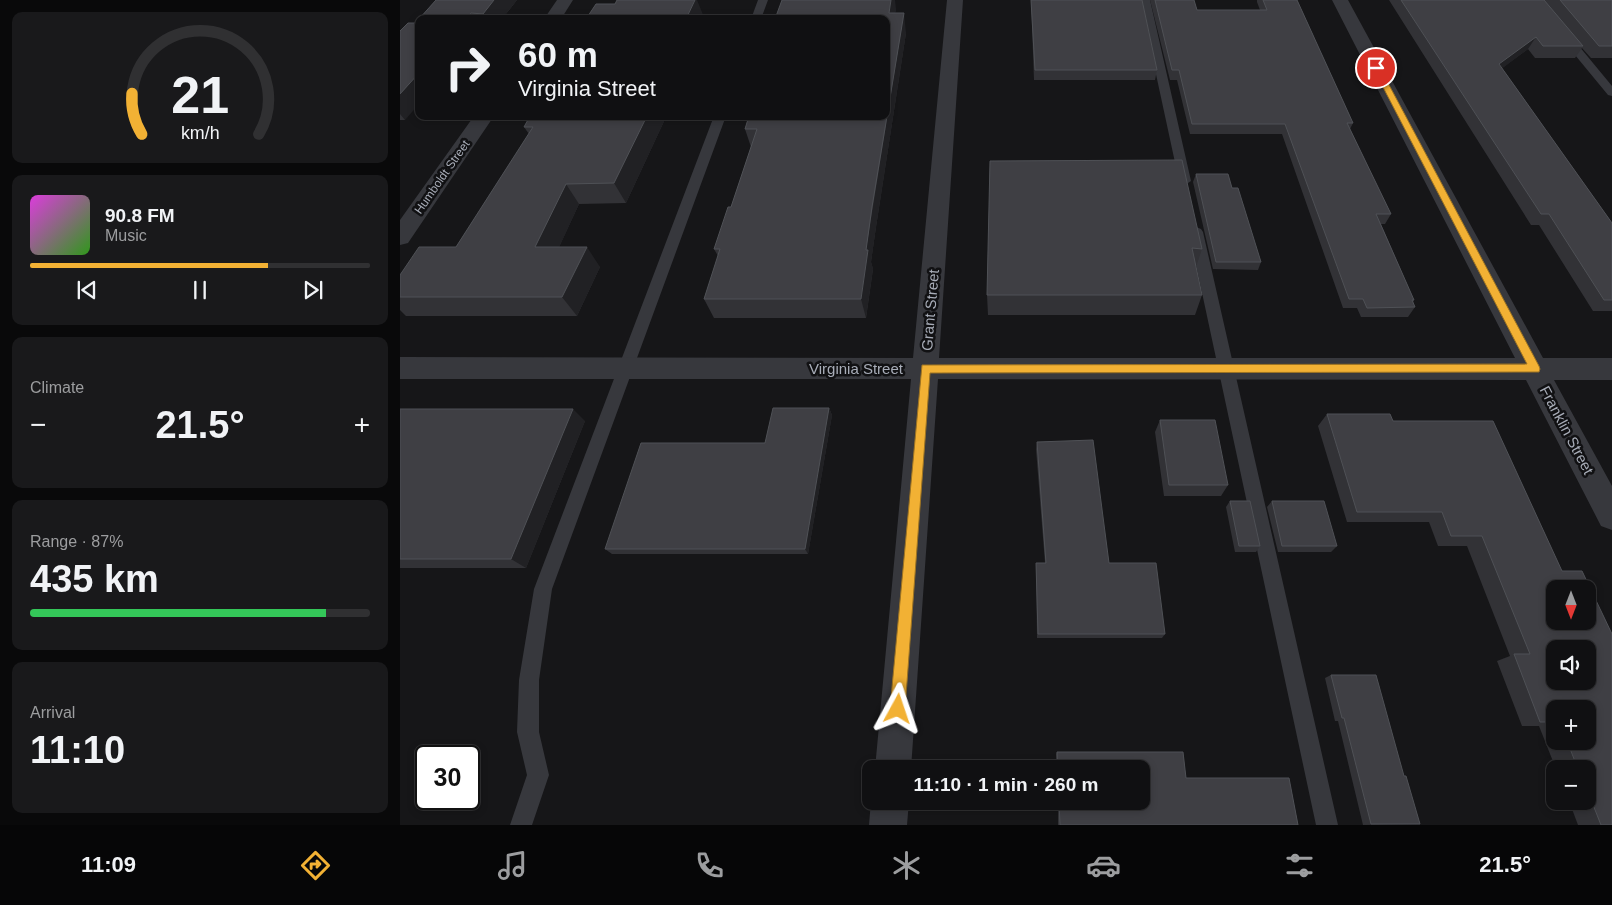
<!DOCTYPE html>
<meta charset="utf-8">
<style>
body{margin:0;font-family:Arial,sans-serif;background:#19191b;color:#f1f3f6;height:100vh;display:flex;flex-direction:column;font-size:19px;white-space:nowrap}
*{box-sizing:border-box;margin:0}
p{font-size:16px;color:#9c9d9f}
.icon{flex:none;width:28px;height:28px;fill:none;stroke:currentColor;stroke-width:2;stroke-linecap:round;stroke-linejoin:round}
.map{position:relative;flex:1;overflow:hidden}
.panel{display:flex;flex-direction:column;gap:12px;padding:12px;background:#09090a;width:400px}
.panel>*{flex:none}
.top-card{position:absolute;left:15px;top:15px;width:475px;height:105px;border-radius:10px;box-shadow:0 2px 8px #0003,0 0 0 1px #303032;background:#101012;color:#f1f3f6;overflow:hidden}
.needle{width:32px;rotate:180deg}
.controls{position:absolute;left:1146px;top:580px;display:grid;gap:10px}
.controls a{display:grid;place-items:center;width:50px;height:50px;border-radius:10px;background:#101012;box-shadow:0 2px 8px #0003,0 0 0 1px #303032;font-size:25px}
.speed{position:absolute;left:15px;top:745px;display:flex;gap:10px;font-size:25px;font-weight:700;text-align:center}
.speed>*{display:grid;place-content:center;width:65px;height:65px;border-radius:50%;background:#101012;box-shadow:0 2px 8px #0003,0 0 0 1px #303032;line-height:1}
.speed .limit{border:2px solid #111;border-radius:8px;background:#fff;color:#111}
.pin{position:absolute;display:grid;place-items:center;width:42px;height:42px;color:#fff;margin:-21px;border:2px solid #fff;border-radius:50%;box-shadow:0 1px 5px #0007}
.me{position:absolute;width:55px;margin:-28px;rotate:5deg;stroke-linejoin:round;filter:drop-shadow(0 0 4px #0008)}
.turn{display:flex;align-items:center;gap:18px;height:105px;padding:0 20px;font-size:22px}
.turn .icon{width:65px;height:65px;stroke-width:2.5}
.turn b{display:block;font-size:35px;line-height:42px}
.big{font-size:38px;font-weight:600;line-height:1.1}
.panel .widget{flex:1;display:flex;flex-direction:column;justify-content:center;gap:8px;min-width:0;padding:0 18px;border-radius:10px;background:#19191b}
.panel .dial{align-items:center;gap:0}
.dial svg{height:130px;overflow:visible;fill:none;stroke:#303032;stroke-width:7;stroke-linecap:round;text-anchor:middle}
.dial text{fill:#f1f3f6;stroke:none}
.song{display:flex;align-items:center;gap:15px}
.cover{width:60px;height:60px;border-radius:8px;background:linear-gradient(135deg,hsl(300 70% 55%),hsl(110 70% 35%))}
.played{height:5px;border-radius:2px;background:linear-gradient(90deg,#f2b134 70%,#303032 70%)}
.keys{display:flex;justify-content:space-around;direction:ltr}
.heat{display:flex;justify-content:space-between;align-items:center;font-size:28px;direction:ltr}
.charge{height:8px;border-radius:4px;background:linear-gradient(90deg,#34c759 87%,#303032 0)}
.trip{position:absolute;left:462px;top:760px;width:288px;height:50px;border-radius:10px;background:#101012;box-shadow:0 2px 8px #0003,0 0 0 1px #303032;font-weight:600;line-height:50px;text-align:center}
.menu{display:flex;height:80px;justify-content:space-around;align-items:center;background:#060607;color:#9c9d9f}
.menu .icon{width:35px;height:35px}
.menu .on{color:#f2b134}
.menu b{font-size:22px;color:#f1f3f6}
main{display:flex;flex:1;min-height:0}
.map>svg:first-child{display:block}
</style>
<main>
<section class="panel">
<div class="widget dial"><svg viewBox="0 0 100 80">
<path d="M14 69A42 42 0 1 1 86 69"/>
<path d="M14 69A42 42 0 0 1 8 44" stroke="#f2b134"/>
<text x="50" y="56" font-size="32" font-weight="700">21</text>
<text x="50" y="72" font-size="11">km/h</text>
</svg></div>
<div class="widget">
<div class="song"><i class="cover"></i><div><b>90.8 FM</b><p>Music</p></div></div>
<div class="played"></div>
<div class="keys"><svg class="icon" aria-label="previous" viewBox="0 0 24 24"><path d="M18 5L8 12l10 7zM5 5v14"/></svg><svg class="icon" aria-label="pause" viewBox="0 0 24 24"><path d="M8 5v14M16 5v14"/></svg><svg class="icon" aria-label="next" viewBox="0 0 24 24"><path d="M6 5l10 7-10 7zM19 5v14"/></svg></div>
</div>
<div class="widget"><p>Climate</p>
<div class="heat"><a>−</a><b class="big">21.5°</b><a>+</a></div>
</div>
<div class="widget"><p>Range · 87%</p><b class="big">435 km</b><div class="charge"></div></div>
<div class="widget"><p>Arrival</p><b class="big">11:10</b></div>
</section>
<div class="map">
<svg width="1212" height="825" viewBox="0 0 1212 825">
<rect width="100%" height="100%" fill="#161618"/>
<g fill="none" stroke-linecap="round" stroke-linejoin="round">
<!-- lane -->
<path fill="#37383d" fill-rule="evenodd" d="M358 0H368L361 19H351Z
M740 0H750L791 181 785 185 779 181Z
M1165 33 1169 34 1212 86V96L1208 95 1161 38 1160 36 1161 34Z
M314 116H326L152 589 139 680V732L149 775 132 825H110L127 775 117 732 119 680 134 589Z
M796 227 801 229 803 232 938 825H916L789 232 791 229Z"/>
<!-- street -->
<path fill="#37383d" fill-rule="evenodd" d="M157 0H173L161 19H144Z
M547 0H563L539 358H1115L932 0H948L1143 358H1212V380H1154L1212 486V530L1201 526 1126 380 538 379 511 769H475L511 379H0V357L513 358Z
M74 116H94L8 243 0 245V220Z
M471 801H509L507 825H469Z"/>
</g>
<!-- wall -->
<path fill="#323236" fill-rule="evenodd" d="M36 0H117L102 19H19Z
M631 0H742L757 70 755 80H634Z
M750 0H794L797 10H860L857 2V0H897L953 123 950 129 991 214 985 224H981L1014 300 1013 302 1015 307 1008 317H961L957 308H943L882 134H790L777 80H770Z
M989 0H1212V58H1191L1182 48 1175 58H1135L1128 49 1102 68 1212 223V311H1193L1139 225H1131Z
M496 9 495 13 506 33 476 227 471 262 473 269 466 318H314L304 299 318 256 314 249 331 207 351 147 345 129 348 118H327V116H486V19Z
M15 23 5 120H0V31Z
M130 116H312V117H266L226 203 179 204 159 247 200 267 177 316H6L0 310V275L56 247 129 134 124 127Z
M590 161 802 249 796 267 802 295 795 315H588L587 295Z
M796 174 832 188 861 262 858 270 813 269 793 182Z
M429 408 432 415 408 554H212L205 549 365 443Z
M0 409 185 421 126 568H0Z
M927 414H990L993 421H1093L1162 571H1182L1212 634V825H1178L1169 801H1188V769H1156L1139 726H1122L1097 661 1110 656 1067 546H1038L1029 522H947L918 426ZM1155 589H1188V621H1155ZM1155 649H1188V681H1155ZM1155 709H1188V741H1155Z
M760 420 828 485 821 496H764L755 432Z
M637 442 709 563 765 634 762 638H637L636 563H645L636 449Z
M830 501 860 546 856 552H835L826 507Z
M872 501 937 546 931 552H878L867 507Z
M931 675 1004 776 1020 824 963 825 938 721H935L925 678Z
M657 752H783L786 778H889L898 825H658V801H741V769H656V754Z"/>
<!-- shaded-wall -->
<path fill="#212124" d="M94 0H117L102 19H86L83 14Z
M295 0H297L304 17 303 19H286Z
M491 0H495L496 9 492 33 489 13Z
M71 13 75 19H67Z
M504 13 506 33 476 227 471 262 473 269 466 318 461 299 466 250Z
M1136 37 1128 49 1092 76 1099 64Z
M19 73V104L5 120 0 114V94Z
M247 116H265L266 117 226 203 214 183Z
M166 184 179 204 150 267 135 247Z
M187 247 200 267 177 316 162 297Z
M429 408 432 415 408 554 405 549Z
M173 409 185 421 126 568 111 559Z"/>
<!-- building -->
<path fill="#3f3f44" stroke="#4f5156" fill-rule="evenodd" d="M36 0H94L83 14 71 13 67 19H19Z
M217 0H295L286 19H186L196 4H215Z
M382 0H491L489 13H504L472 207 466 250H468L461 299H304L320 249H314L328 207H331L357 129H345L349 116H486V19H375Z
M631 0H742L757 70H635Z
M755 0H794L797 10H867L863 0H897L953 123H947L991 214H976L1014 300H1012L1015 307 967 308 963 299H949L885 124H792L779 70H772Z
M1001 0H1144L1183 46H1143L1136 37 1099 64 1212 223V300H1204L1149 214H1141Z
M1160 0H1212V46H1199Z
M19 19V73L0 94V31L8 23H15Z
M130 116H247L214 183 166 184 135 247H187L162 297H0V275L19 247H56L133 127H124Z
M782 160 802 249 792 248 802 295H587L590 161Z
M796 174H828L832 188H838L861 262H816Z
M373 408H429L405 549H205L241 443H365Z
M0 409H173L111 559H0Z
M927 414H990L993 421H1093L1162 571H1182L1212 634V825H1201L1188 792V769H1178L1167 741H1188V709H1155V722H1140L1114 654H1130L1082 536H1051L1042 512H957ZM1155 589H1188V621H1155ZM1155 649H1188V681H1155Z
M760 420H815L828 485H769Z
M693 440 709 563H756L765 634H638L636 563H646L637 442Z
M830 501H850L860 546H839Z
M872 501H924L937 546H882Z
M931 675H976L1004 776H1006L1020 824H971L944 718H942Z
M657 752H783L786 778H889L898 825H660L659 801H741V769H658Z"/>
<!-- route -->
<path fill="#f2b134" stroke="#9d7322" d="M974 67 980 68 1139 366 1140 369 1139 372 530 373 505 709 503 714 498 717 492 714 490 709 522 365 1127 364 973 68Z"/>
<g text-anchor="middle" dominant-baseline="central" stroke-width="5" stroke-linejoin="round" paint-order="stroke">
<!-- far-street labels -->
<g font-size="12" fill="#a8adb8" stroke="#111113">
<text transform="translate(42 177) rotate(-55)">Humboldt Street</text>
</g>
<!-- street labels -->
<g font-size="15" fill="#a8adb8" stroke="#111113">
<text transform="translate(530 310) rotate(-85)">Grant Street</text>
<text x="456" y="368">Virginia Street</text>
<text transform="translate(1167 430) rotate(62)">Franklin Street</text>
</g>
</g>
</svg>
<div class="controls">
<a><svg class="needle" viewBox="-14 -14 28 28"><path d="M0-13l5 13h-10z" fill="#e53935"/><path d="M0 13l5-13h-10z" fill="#9c9d9f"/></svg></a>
<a><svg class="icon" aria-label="sound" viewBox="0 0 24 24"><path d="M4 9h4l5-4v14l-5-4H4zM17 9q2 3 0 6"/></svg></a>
<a>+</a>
<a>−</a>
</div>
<div class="speed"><div class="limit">30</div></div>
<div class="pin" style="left:976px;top:68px;background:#d93025"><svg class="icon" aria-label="arrive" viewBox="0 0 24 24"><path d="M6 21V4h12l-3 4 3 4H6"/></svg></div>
<svg class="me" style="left:498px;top:709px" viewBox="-20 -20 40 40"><path d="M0-17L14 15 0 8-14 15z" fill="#f2b134" stroke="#fff" stroke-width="4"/></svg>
<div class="trip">11:10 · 1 min · 260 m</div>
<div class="top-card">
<div class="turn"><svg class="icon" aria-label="right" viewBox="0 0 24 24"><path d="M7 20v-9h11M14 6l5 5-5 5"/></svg><div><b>60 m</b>Virginia Street</div></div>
</div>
</div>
</main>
<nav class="menu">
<b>11:09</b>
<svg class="icon on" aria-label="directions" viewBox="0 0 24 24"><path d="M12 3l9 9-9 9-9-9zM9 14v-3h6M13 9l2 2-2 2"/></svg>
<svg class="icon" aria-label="music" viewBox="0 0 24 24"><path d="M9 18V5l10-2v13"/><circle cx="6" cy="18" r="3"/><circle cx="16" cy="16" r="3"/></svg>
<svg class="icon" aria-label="phone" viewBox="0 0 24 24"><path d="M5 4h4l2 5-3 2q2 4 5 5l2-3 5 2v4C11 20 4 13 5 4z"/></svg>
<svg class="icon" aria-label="climate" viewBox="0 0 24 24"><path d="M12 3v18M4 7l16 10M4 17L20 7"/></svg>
<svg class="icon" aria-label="car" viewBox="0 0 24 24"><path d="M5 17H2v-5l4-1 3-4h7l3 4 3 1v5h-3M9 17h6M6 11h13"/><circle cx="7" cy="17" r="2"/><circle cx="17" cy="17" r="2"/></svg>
<svg class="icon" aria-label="filters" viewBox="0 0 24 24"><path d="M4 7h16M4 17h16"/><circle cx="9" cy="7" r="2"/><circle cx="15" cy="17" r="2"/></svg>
<b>21.5°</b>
</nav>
